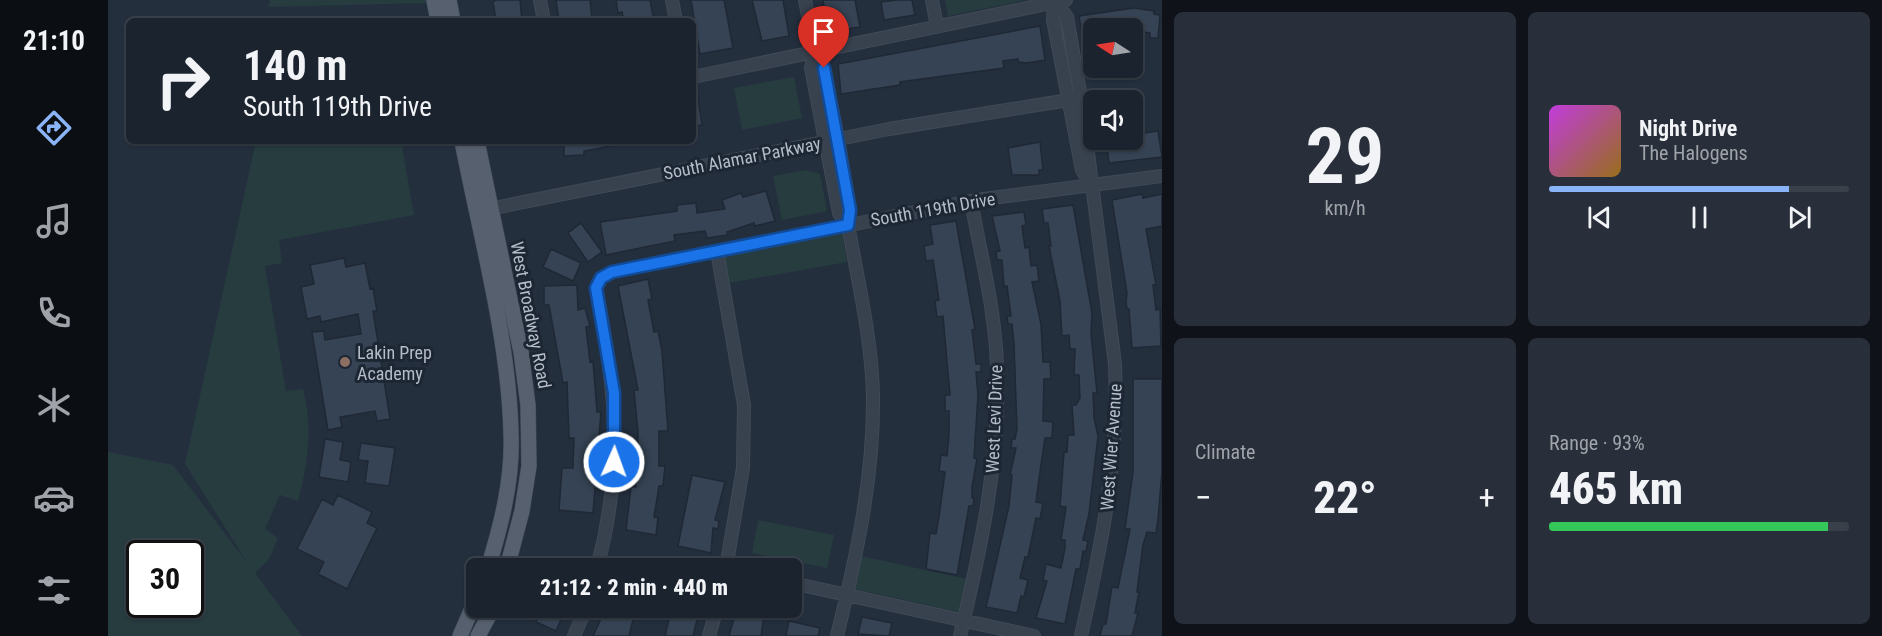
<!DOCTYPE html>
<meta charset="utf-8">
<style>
body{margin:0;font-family:"Roboto Condensed",sans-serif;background:#282f3a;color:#f1f3f6;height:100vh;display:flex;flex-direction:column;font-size:22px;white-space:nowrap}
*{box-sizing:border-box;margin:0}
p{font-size:20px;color:#a0a4aa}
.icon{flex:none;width:33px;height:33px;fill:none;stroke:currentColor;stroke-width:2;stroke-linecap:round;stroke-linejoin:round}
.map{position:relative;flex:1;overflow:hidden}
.side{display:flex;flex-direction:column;gap:12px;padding:12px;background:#0f1319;width:720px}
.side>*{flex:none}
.guide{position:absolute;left:18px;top:18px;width:570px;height:126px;border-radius:9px;box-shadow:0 2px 4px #0004,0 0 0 2px #39404a;background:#1b232e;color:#f1f3f6;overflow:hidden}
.needle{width:39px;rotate:282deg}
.controls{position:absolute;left:975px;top:18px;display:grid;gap:12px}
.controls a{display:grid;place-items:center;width:60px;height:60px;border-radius:9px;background:#1b232e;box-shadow:0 2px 4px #0004,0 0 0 2px #39404a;font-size:30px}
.speed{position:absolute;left:18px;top:540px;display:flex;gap:12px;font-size:30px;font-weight:700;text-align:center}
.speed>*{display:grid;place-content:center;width:78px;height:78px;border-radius:50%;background:#1b232e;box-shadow:0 2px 4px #0004,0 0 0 2px #39404a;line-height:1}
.speed .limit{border:3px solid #111;border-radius:9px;background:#fff;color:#111}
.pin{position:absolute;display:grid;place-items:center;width:51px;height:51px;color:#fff;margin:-62px -26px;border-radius:50% 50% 50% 0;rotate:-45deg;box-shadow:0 0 6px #0007}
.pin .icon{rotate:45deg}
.me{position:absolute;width:66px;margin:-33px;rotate:2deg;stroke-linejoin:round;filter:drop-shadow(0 0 4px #0008)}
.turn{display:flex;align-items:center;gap:21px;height:126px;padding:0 18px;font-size:27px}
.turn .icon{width:78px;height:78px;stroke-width:2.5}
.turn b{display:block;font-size:42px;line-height:51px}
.big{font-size:45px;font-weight:800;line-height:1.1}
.side .widget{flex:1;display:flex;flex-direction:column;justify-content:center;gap:9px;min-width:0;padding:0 21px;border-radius:9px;background:#282f3a}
.side .dial{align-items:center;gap:0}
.dial b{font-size:78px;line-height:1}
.song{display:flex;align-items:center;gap:18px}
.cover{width:72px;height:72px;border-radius:9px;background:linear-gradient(135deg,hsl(290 70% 55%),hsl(40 70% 35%))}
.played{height:6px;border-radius:3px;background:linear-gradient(90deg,#8ab4f8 80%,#39404a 80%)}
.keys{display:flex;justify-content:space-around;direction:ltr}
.heat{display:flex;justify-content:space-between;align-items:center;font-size:33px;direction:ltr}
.charge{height:9px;border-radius:4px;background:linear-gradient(90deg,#34c759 93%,#39404a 0)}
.side .tiles{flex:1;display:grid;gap:12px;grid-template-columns:repeat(2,1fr)}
.trip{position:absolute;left:358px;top:558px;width:336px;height:60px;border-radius:9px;background:#1b232e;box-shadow:0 2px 4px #0004,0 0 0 2px #39404a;font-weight:800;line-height:60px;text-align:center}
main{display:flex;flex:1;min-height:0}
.menu{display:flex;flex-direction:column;width:108px;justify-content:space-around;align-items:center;background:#0b0e12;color:#a0a4aa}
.menu .icon{width:42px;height:42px}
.menu .current{color:#8ab4f8}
.menu b{font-size:27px;color:#f1f3f6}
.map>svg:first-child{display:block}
</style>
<main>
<nav class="menu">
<b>21:10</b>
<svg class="icon current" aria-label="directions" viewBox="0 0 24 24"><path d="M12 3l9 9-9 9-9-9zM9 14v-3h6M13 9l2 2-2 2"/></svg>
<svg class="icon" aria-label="music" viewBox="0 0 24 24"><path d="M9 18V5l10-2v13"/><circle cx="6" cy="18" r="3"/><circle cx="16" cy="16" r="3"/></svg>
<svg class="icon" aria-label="phone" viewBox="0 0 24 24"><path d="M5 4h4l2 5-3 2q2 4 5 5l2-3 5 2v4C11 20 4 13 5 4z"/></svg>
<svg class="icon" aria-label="climate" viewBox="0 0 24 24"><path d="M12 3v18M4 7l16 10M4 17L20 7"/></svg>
<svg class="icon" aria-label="car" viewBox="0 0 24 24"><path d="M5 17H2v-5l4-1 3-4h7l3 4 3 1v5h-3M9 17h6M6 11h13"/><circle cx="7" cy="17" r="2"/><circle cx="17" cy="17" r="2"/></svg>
<svg class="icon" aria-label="filters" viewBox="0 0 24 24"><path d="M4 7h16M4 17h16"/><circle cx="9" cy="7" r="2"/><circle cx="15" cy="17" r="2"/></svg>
</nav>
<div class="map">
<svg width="1054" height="636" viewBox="0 0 1054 636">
<rect width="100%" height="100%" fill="#242f3e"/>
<!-- green -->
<path fill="#263c3f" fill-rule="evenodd" d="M162 0H319L320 3 160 7Z
M837 0H918L840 16Z
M686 77 694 118 634 130 626 88Z
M148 141H293L306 215 171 240 174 263 157 266 178 391 195 389C205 426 200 464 190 501L172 495 157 529 170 538 161 559 147 573 194 636H0V452L65 465 140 564 77 464ZM32 554H82V604H32Z
M698 170 712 174 719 211 674 220 665 176Z
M734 232 739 262 621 283 616 256Z
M650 520 726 535 719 568 644 553Z
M753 556 859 579 852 612 746 589Z"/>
<!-- building -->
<path fill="#364354" stroke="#1f2835" stroke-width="1.5" d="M388 0H412L414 21H388L385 2Z
M448 0H482L484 19 451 21Z
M508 0H542L546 21H516L514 12 510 13Z
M583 0H616L625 48 592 54Z
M644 0H675L681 36 654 41Z
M715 0H747L752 27 720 32Z
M789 0H804L807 15 776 20 773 2Z
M1026 8 1046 11V14L1052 15 1050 38H1042V33L1034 32V28H986V47L977 49 971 16Z
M932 26 937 60 919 63 910 62V59L895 61 896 68 792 82V85L733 94 730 64Z
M585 91H589L594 125 585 126Z
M1024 117H1029L1031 134 1050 131 1054 157 1001 163 998 140H1024Z
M456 141H508V145L476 151V155L456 156Z
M932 142 935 170H931V175H904L900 148Z
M658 191 667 221 647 226 646 223 619 232 620 235 599 238 597 231 566 235 567 241 498 255 492 222 569 211V205L588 203 589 213 617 209 614 200 633 193 635 197Z
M1034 194 1035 198 1054 194V226L1038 229 1048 285H1045L1048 310 1052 309 1053 346 1024 348 1021 309H1019L1018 301 1019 293 1004 200Z
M965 205 984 313 983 333 989 393H985L986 417 990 436 981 514 975 540 980 541 978 552 975 551 972 569H968L957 624 928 618 939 581 935 580 938 564 953 568 957 548V540H953L958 507 952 506 956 452H959L960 435H966L964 405H968L972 398 971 375H966L967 349H962L961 335 954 336 952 301 941 246H943L940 223H936L934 209Z
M916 212 918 225 914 226 917 248 921 247 923 266 929 265 931 281 924 282 933 324 935 362H942L943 379H936L935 421 945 422 944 438H937L931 479 928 502 935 503 932 519 928 518 920 557H917L912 578 920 580 916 597 913 596 909 613 878 607 901 506 904 475H902L908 448H903L904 439H907L909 429 906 344 904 324H900L899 316H903L902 308 899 286 896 287 894 260H889L888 252 892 251 884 216Z
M848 221 867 329 864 330 867 355 868 364H873V372H868L870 395 866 458 869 459 864 487V498H866L865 506H861L849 575 818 569 822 533 828 534 832 510 837 472 831 471 833 455 839 456 841 435V411H837V395H842L835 316 829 317 827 301 831 300 825 260 818 261 816 246 825 244 822 225Z
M473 223 494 252 480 262 460 233Z
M443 249 473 263 465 281 435 267Z
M236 258 238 267 257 263 262 289 265 288 269 311H265L282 419 269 421 267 411 232 417 234 427 220 430 204 332 216 331 217 340 253 334 250 314 213 322 212 316 199 319 193 287 206 284 202 265Z
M540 279 544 299 540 300 546 332 550 331 554 351 560 431H551V466H557L555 486H551L546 517 550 518 548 535 518 530 523 487H528L530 432 526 390H530L510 286Z
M469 285 470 310 477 308 482 326 478 327 482 362 485 361 489 412H493L485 513 451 510 454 468H465L466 438H461L459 382 455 383 441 305H436V286Z
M1025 379H1054V471L1050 519 1048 533 1039 532 1035 545 1029 592H1031L1027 613H1030L1024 636H992L995 624H998L1004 587 1010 588 1022 529H1017L1025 472Z
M217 439 235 442 232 460 243 462 240 482 211 477Z
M253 443 287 448 281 486 257 483 260 461 250 460Z
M584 475 617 482 607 520 611 521 610 529 605 528 603 553 570 546Z
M230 495 264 512 259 523 269 528 239 589 210 574 216 562 189 549 214 499 225 505Z
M512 558 540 567V568H508Z
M434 608H458L448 631 428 622Z
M498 608H528L521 636H485Z
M559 608H589L587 615 590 616 585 636H557L561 619 556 618Z
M629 608H657L653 636H621Z
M754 617 784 623 781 636 750 634Z
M681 621 712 628 710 636H678Z"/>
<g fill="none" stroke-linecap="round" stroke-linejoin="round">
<!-- minor casing -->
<g stroke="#414a57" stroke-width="14">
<path id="minor" d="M432 0 436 21
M564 0 568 21
M697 0 707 52 716 68 730 139 742 210 740 225C750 281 764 340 765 397 766 478 748 558 729 636
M824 0 829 26
M946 0 945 20 974 170 983 184
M947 2 959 17 973 98 1007 364C1011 459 994 544 973 636
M707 52 703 68 731 213 740 225
M585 77 958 0
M376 210 781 129 973 98
M609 251 636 405 635 468 618 568
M489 568C516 468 508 389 488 288L493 278 504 272 868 200 1054 176
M684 583 926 636
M466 636 478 608
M601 636 609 608
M852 636C873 548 892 460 889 369 888 313 873 256 863 201"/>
</g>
<!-- major casing -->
<g stroke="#414a57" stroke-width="16">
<path id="major" d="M326 0 330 21
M341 0 345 21
M354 141C372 235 401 339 403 434 405 479 393 526 380 568
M369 141 413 352 420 405 421 466 414 511 399 568
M352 636 369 597
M370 636 385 608"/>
</g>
<!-- minor -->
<use href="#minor" stroke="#38414e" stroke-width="12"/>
<!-- major -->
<use href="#major" stroke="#56606e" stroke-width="15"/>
</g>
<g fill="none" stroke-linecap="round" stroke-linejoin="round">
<!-- route casing -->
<g stroke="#114b97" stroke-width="15">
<path id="route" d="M506 462V393L488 288 493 278 504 272 740 225 742 210 716 68"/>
</g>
<!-- route -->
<use href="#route" stroke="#1a73e8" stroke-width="10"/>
</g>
<!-- markers -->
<circle fill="#8d6e63" stroke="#1d2633" stroke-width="2" cx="237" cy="362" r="6"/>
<g text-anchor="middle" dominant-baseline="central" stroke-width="6" stroke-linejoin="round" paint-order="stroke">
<!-- street labels -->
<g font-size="18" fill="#b4bcc9" stroke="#1d2633">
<text transform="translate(634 158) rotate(-11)">South Alamar Parkway</text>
<text transform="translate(825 209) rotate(-10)">South 119th Drive</text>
<text transform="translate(423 315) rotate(79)">West Broadway Road</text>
<text transform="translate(886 419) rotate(-88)">West Levi Drive</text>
<text transform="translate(1003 447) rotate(-86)">West Wier Avenue</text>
</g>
<!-- poi labels -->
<g font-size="18" fill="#b4bcc9" stroke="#1d2633" text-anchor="start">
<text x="249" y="352">Lakin Prep<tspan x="249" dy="21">Academy</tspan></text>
</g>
</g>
</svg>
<div class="controls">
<a><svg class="needle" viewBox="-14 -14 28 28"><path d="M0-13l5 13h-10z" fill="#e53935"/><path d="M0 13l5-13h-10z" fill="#a0a4aa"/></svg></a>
<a><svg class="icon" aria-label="sound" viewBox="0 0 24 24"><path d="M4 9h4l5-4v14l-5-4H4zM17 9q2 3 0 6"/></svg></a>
</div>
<div class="speed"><div class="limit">30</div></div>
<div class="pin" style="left:716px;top:68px;background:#d93025"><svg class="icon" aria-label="arrive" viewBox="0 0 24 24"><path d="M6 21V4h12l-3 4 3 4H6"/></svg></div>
<svg class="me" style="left:506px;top:462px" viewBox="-20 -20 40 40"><circle r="17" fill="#1a73e8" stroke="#fff" stroke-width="3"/><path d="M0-11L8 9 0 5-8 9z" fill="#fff"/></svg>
<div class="trip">21:12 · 2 min · 440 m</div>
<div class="guide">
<div class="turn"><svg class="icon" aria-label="right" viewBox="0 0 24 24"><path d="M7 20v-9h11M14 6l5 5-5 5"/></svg><div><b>140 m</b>South 119th Drive</div></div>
</div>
</div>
<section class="side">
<div class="tiles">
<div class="widget dial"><b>29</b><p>km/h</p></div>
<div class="widget">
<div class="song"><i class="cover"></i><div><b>Night Drive</b><p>The Halogens</p></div></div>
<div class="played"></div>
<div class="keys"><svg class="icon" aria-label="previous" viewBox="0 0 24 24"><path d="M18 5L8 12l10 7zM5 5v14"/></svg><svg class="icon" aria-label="pause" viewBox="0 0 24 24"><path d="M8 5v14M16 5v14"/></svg><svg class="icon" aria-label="next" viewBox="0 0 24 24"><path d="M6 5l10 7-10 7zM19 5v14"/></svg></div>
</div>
<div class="widget"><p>Climate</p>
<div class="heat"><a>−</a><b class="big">22°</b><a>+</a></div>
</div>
<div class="widget"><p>Range · 93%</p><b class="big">465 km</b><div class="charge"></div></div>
</div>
</section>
</main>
